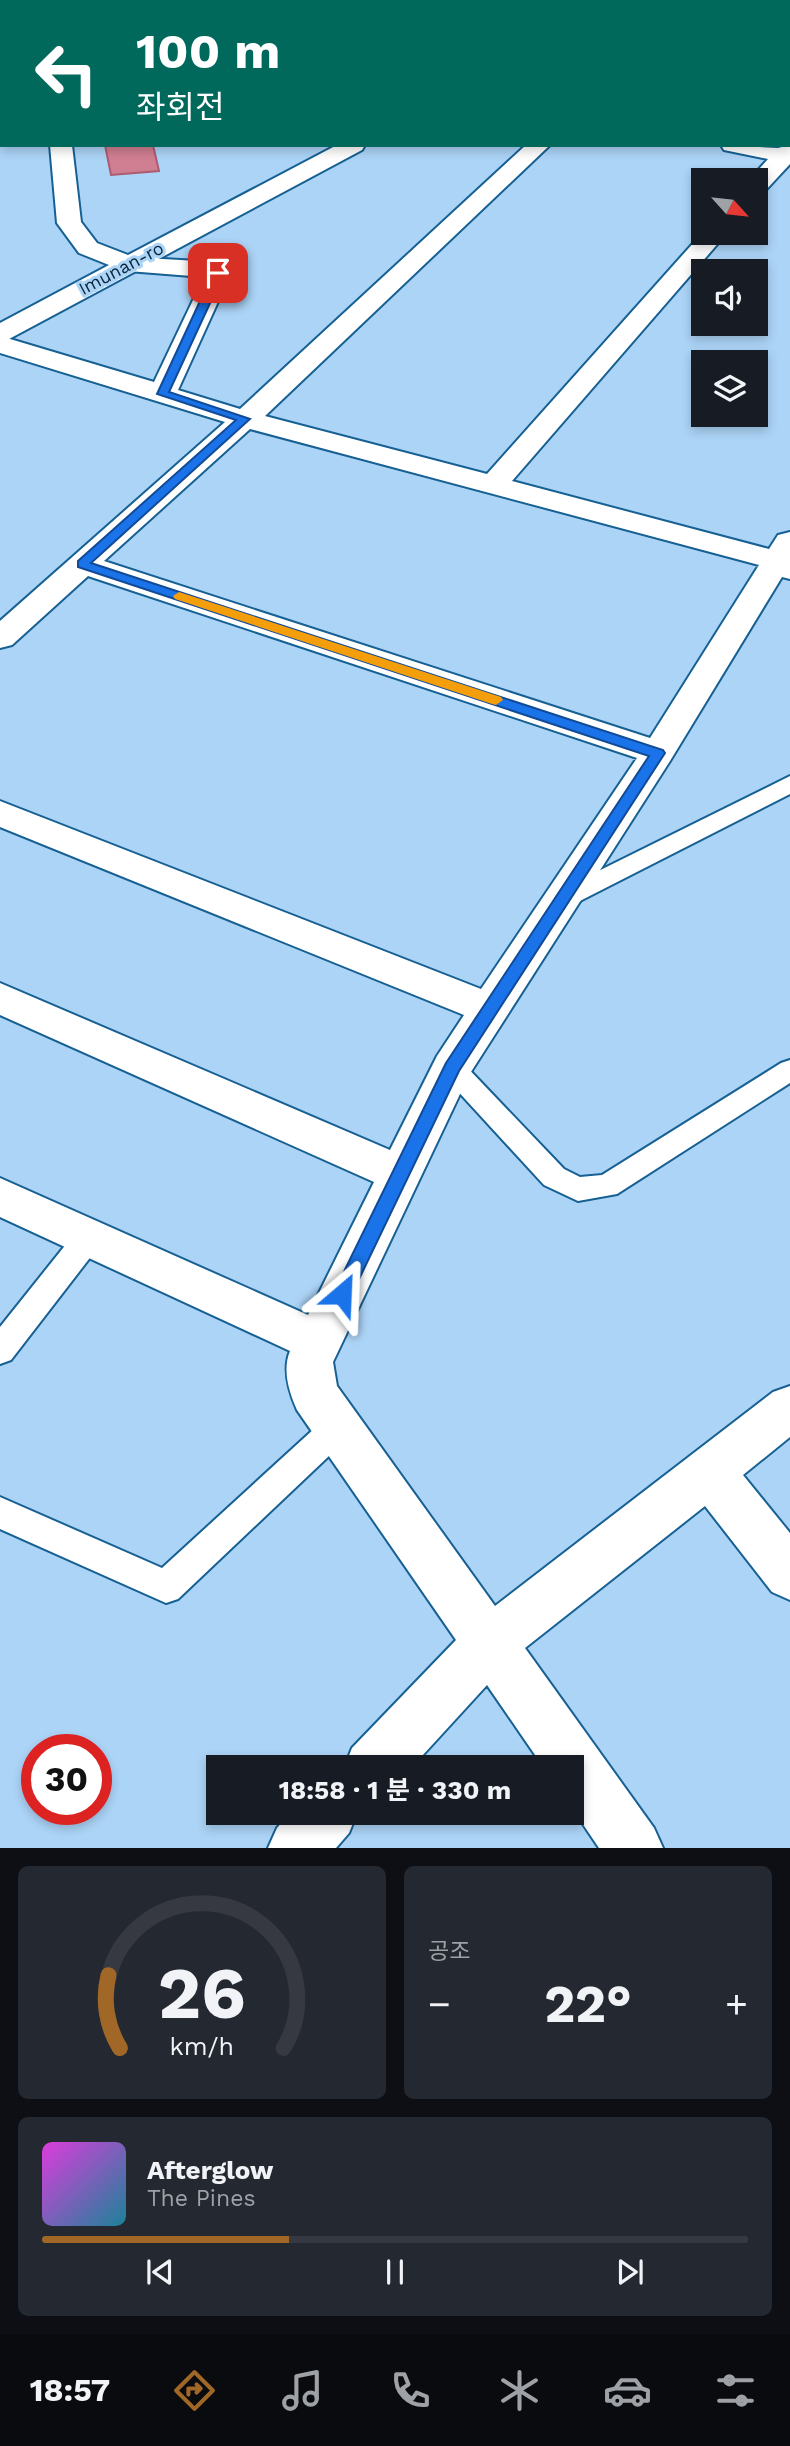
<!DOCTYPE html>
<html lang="ko">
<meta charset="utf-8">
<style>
body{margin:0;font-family:"Work Sans","Noto Sans KR",sans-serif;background:#242831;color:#f1f3f6;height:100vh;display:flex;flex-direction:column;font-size:26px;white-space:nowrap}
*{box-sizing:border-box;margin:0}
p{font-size:23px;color:#9ea1a6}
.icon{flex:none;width:38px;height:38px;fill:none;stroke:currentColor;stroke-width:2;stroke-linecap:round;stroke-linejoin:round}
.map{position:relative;height:1848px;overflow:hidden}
.sheet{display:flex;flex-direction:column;gap:18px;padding:18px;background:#0d0f14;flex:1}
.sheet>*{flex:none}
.top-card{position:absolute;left:0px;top:0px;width:791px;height:147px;box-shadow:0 4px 10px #0003;background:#00695c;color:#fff;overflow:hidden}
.needle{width:46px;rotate:117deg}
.controls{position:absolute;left:691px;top:168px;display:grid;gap:14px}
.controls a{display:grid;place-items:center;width:77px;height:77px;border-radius:0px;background:#171b24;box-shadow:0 4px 10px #0003;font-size:35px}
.speed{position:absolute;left:21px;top:1734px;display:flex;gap:14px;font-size:35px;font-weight:700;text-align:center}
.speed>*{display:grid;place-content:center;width:91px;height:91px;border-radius:50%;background:#171b24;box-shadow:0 4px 10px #0003;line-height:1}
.speed .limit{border:10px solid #d22;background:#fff;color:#111}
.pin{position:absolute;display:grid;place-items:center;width:60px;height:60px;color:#fff;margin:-30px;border-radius:14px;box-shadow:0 4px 10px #0006}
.me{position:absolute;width:77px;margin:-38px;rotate:26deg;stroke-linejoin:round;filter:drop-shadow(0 0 5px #0008)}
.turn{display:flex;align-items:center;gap:24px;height:147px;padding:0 21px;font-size:32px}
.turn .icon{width:91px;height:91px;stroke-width:2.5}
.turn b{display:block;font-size:49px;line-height:60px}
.big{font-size:52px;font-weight:700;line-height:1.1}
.sheet .card{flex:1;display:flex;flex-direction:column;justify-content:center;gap:10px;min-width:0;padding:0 24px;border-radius:10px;background:#242831}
.sheet .dial{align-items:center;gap:0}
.dial svg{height:182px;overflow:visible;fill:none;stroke:#363941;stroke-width:7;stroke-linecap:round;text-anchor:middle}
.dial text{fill:#f1f3f6;stroke:none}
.song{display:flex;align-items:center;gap:21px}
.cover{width:84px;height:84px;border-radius:10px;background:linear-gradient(135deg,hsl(300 70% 55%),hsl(190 70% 35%))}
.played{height:7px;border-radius:4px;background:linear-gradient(90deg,#a16726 35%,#363941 35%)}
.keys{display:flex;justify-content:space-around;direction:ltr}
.heat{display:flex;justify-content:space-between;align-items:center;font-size:38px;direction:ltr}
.sheet .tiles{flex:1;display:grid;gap:18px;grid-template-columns:1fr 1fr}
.card:last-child{grid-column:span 2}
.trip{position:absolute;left:206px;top:1755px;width:378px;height:70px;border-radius:0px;background:#171b24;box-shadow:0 4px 10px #0003;font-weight:700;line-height:70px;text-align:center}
.dock{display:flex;height:112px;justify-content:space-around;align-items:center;background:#090b0e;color:#9ea1a6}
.dock .icon{width:49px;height:49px}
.dock .active{color:#a16726}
.dock b{font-size:32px;color:#f1f3f6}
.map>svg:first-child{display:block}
</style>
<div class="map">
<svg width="790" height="1848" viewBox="0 0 790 1848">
<rect width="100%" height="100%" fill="#acd4f7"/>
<!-- building -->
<path fill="#d07f92" stroke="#ac5b70" stroke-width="2" d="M105 145H153L159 171 111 175Z"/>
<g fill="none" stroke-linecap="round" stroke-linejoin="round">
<!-- service casing -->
<g stroke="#166093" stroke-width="4">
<path id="service" d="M790 776V794L572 905 563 908 554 905 551 899 554 893Z
M452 1058 461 1061 564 1169 580 1177 602 1175 781 1063 790 1060V1083L617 1194 578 1201 544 1185 443 1075 439 1068 443 1061Z
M89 1225 99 1228 103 1237 99 1246 11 1360 0 1364V1327L79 1228Z
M338 1413 349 1417 354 1427 349 1437 178 1599 166 1603 0 1529V1497L162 1568 327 1417Z"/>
</g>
<!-- minor casing -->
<g stroke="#166093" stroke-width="4">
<path id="minor" d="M635 0H662L664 2H636Z
M789 22H790V34H789Z
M790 141V164L764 192 756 194V180H749L768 159 724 150 721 145 778 148 789 145Z
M526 145H550L265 416 487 474 704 231 727 233 512 481 769 549 778 535 790 532V579L782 577 670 761 469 1075 333 1362 337 1386 495 1606 773 1392 790 1386V1437L743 1475 790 1533V1600L772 1592 705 1506 525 1648 654 1828 663 1848H599L572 1808V1768H544L487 1685 411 1768H344L352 1748 456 1640 297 1410C289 1392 282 1370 290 1351L0 1217V1178L308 1315 374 1182 0 1015V983L390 1150 437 1056 464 1015 0 827V801L481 989 637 758 88 576 12 645 0 648V621L225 422 0 353V336L154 382 204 277 128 271 119 269 116 264 119 259 128 257 198 261 227 268 231 273 178 390 240 409ZM250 429 759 565 650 738 104 561Z
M290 1813H357L349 1833 336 1848H268L277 1828Z"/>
</g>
<!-- tertiary casing -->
<g stroke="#166093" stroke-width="4">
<path id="tertiary" d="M32 0H52L53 2H33Z
M616 0H637L614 2Z
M0 75H2V87H0Z
M50 145H72L81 222 97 243 128 255 337 145H365L362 150 9 339 0 341V323L109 265 79 253 57 223Z"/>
</g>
<!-- service -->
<use href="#service" fill="#fff" fill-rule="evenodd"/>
<!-- minor -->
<use href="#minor" fill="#fff" fill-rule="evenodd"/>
<!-- tertiary -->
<use href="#tertiary" fill="#fff" fill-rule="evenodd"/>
</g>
<!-- route -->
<path fill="#1a73e8" stroke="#114b97" stroke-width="2" d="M218 270 224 273 169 392 250 419 91 563 663 750 665 753 459 1071 349 1300 342 1303 336 1300 333 1294 446 1063 649 756 78 567V561L236 420 157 394 213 273Z"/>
<!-- slow -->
<path fill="#f59e0b" d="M179 592 501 697 503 700 496 705 492 704 175 599 173 596Z"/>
<g text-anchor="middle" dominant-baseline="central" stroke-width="6" stroke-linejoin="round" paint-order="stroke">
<!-- far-street labels -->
<g font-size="18" fill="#08253b" stroke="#acd4f7">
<text transform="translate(121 268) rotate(-28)">Imunan-ro</text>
</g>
</g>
</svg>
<div class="controls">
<a><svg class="needle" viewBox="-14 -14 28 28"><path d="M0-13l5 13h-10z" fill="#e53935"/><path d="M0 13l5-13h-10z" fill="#9ea1a6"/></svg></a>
<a><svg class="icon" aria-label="sound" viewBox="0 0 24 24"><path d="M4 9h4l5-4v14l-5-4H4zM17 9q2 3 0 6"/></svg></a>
<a><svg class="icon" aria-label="layers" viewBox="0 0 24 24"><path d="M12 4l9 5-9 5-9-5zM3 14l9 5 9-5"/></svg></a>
</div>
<div class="speed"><div class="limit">30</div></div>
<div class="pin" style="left:218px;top:273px;background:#d93025"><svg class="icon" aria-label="arrive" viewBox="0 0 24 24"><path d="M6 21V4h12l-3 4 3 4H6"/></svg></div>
<svg class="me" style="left:342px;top:1294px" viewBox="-20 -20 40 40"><path d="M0-17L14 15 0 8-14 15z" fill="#1a73e8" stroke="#fff" stroke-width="4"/></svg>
<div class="trip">18:58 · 1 분 · 330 m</div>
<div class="top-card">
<div class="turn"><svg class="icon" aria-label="left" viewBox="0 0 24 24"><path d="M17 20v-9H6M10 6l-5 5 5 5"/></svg><div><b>100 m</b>좌회전</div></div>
</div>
</div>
<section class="sheet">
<div class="tiles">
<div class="card dial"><svg viewBox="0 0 100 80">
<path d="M14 69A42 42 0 1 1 86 69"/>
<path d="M14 69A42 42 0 0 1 9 37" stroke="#a16726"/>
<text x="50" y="56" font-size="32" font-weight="700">26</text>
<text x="50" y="72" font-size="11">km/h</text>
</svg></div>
<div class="card"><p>공조</p>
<div class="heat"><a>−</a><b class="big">22°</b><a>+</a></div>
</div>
<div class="card">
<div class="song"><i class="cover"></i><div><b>Afterglow</b><p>The Pines</p></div></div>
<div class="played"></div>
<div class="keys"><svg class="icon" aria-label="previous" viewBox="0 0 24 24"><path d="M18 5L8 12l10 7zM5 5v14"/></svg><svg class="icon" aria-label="pause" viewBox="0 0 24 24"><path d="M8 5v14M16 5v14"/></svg><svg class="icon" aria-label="next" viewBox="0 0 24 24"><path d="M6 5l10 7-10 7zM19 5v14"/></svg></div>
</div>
</div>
</section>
<nav class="dock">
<b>18:57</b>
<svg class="icon active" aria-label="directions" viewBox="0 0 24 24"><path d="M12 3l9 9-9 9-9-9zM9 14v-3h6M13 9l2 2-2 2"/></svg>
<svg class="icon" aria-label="music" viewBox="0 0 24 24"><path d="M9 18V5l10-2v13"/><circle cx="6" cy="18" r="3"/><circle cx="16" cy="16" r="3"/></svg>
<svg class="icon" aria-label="phone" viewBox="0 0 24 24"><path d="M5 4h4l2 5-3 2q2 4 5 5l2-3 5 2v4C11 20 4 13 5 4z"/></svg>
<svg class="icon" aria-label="climate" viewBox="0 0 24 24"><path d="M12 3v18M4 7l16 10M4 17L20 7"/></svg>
<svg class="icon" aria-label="car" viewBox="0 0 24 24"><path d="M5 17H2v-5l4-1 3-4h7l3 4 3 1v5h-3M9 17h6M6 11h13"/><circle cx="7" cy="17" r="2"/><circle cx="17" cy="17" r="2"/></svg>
<svg class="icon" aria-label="filters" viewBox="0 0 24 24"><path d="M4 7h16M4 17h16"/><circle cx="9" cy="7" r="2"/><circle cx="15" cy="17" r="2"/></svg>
</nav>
